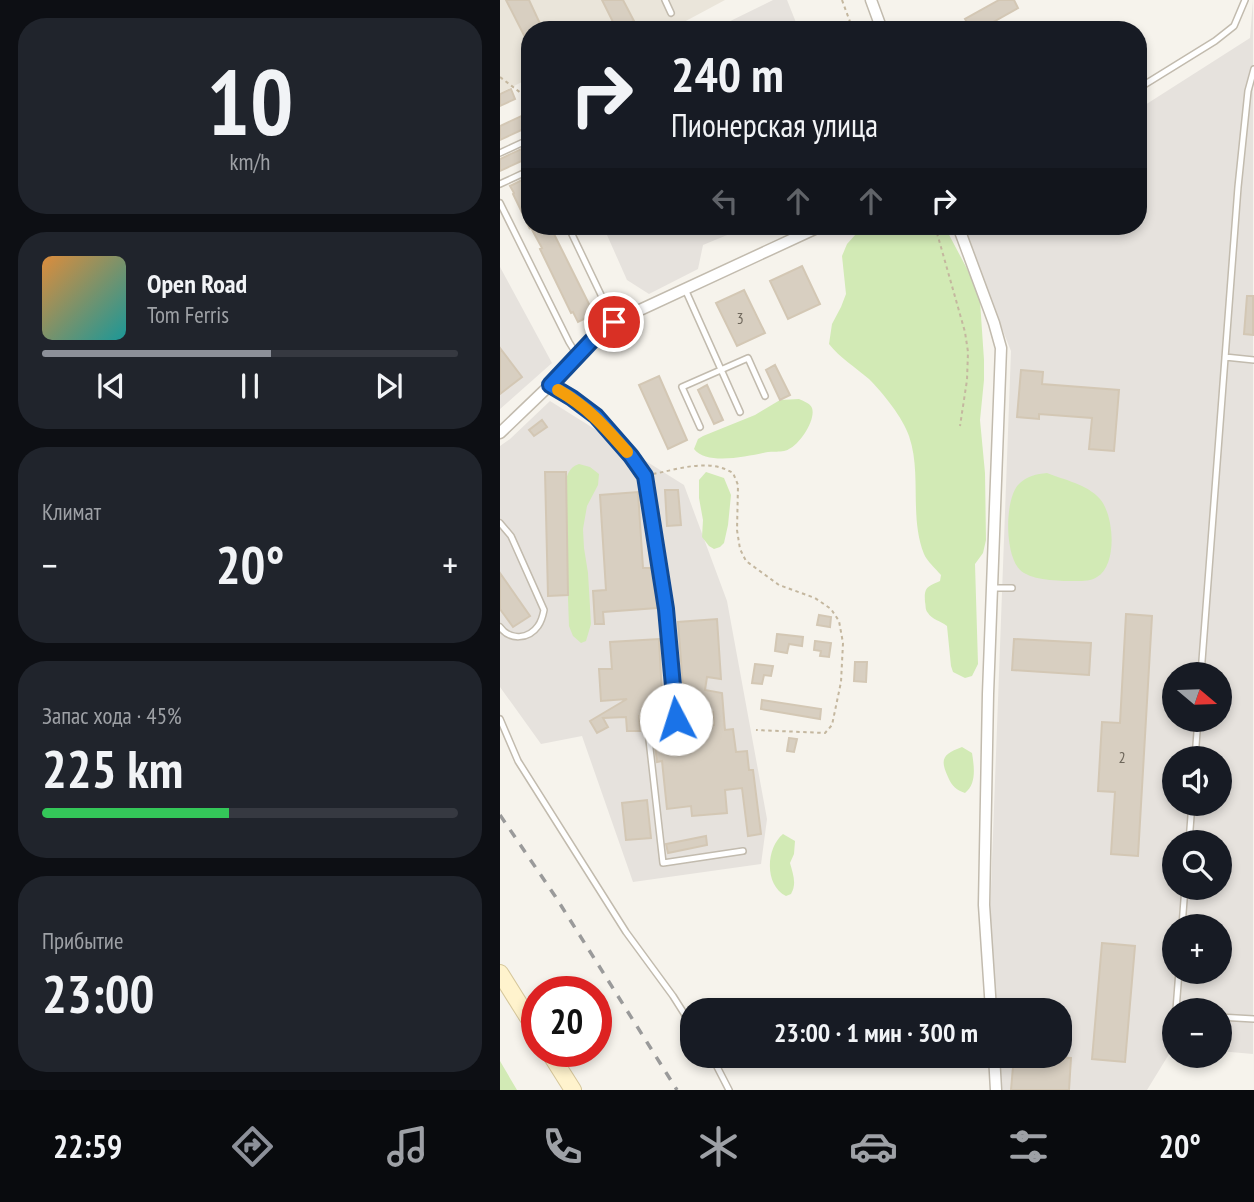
<!DOCTYPE html>
<html lang="ru">
<meta charset="utf-8">
<style>
body{margin:0;font-family:"PT Sans Narrow",sans-serif;background:#20242c;color:#f1f3f6;height:100vh;display:flex;flex-direction:column;font-size:26px;white-space:nowrap}
*{box-sizing:border-box;margin:0}
p{font-size:23px;color:#9ea1a6}
.icon{flex:none;width:38px;height:38px;fill:none;stroke:currentColor;stroke-width:2;stroke-linecap:round;stroke-linejoin:round}
.map{position:relative;flex:1;overflow:hidden}
.drawer{display:flex;flex-direction:column;gap:18px;padding:18px;background:#0d0f14;width:500px}
.drawer>*{flex:none}
.top-card{position:absolute;left:21px;top:21px;width:626px;height:214px;border-radius:28px;box-shadow:0 4px 10px #0003;background:#171b24;color:#f1f3f6;overflow:hidden}
.needle{width:46px;rotate:109deg}
.tools{position:absolute;left:662px;top:662px;display:grid;gap:14px}
.tools a{display:grid;place-items:center;width:70px;height:70px;border-radius:50%;background:#171b24;box-shadow:0 4px 10px #0003;font-size:35px}
.speed{position:absolute;left:21px;top:976px;display:flex;gap:14px;font-size:35px;font-weight:700;text-align:center}
.speed>*{display:grid;place-content:center;width:91px;height:91px;border-radius:50%;background:#171b24;box-shadow:0 4px 10px #0003;line-height:1}
.speed .limit{border:10px solid #d22;background:#fff;color:#111}
.pin{position:absolute;display:grid;place-items:center;width:60px;height:60px;color:#fff;margin:-30px;border:4px solid #fff;border-radius:50%;box-shadow:0 2px 7px #0007}
.me{position:absolute;width:77px;margin:-38px;rotate:355deg;stroke-linejoin:round;filter:drop-shadow(0 0 5px #0008)}
.turn{display:flex;align-items:center;gap:24px;height:147px;padding:0 35px;font-size:32px}
.turn .icon{width:91px;height:91px;stroke-width:2.5}
.turn b{display:block;font-size:49px;line-height:60px}
.lanes{display:flex;align-items:center;height:66px;padding:0 35px;background:#0003;justify-content:center;gap:35px;direction:ltr}
.lanes .off{opacity:.35}
.big{font-size:52px;font-weight:700;line-height:1.1}
.drawer .tile{flex:1;display:flex;flex-direction:column;justify-content:center;gap:10px;min-width:0;padding:0 24px;border-radius:28px;background:#20242c}
.drawer .dial{align-items:center;gap:0}
.dial b{font-size:91px;line-height:1}
.song{display:flex;align-items:center;gap:21px}
.cover{width:84px;height:84px;border-radius:10px;background:linear-gradient(135deg,hsl(30 70% 55%),hsl(180 70% 35%))}
.played{height:7px;border-radius:4px;background:linear-gradient(90deg,#8c9099 55%,#363941 55%)}
.keys{display:flex;justify-content:space-around;direction:ltr}
.heat{display:flex;justify-content:space-between;align-items:center;font-size:38px;direction:ltr}
.charge{height:10px;border-radius:5px;background:linear-gradient(90deg,#34c759 45%,#363941 0)}
.trip{position:absolute;left:180px;top:998px;width:392px;height:70px;border-radius:28px;background:#171b24;box-shadow:0 4px 10px #0003;font-weight:700;line-height:70px;text-align:center}
.tabs{display:flex;height:112px;justify-content:space-around;align-items:center;background:#090b0e;color:#9ea1a6}
.tabs .icon{width:49px;height:49px}
.tabs .current{color:#8c9099}
.tabs b{font-size:32px;color:#f1f3f6}
main{display:flex;flex:1;min-height:0}
.map>svg:first-child{display:block}
</style>
<main>
<section class="drawer">
<div class="tile dial"><b>10</b><p>km/h</p></div>
<div class="tile">
<div class="song"><i class="cover"></i><div><b>Open Road</b><p>Tom Ferris</p></div></div>
<div class="played"></div>
<div class="keys"><svg class="icon" aria-label="previous" viewBox="0 0 24 24"><path d="M18 5L8 12l10 7zM5 5v14"/></svg><svg class="icon" aria-label="pause" viewBox="0 0 24 24"><path d="M8 5v14M16 5v14"/></svg><svg class="icon" aria-label="next" viewBox="0 0 24 24"><path d="M6 5l10 7-10 7zM19 5v14"/></svg></div>
</div>
<div class="tile"><p>Климат</p>
<div class="heat"><a>−</a><b class="big">20°</b><a>+</a></div>
</div>
<div class="tile"><p>Запас хода · 45%</p><b class="big">225 km</b><div class="charge"></div></div>
<div class="tile"><p>Прибытие</p><b class="big">23:00</b></div>
</section>
<div class="map">
<svg width="754" height="1090" viewBox="0 0 754 1090">
<rect width="100%" height="100%" fill="#f6f3ec"/>
<!-- residential -->
<path fill="#eae5da" d="M0 0H225L169 30H30V78L0 93Z"/>
<!-- industrial -->
<path fill="#e6e2dd" fill-rule="evenodd" d="M273 0H287L299 30H212Z
M753 0V1054L719 1051V1010H674V1046L647 1090H498L494 1055H560V1010H488L487 996 511 351 461 226H639V104L645 105 750 38ZM674 674H719V719H674ZM674 758H719V803H674ZM674 842H719V887H674ZM674 926H719V971H674Z
M103 226H249L203 245 198 269 149 294 127 280Z
M0 267 52 363 0 409Z
M50 401 184 485 227 601 267 819 261 864 133 882 82 736 41 744 0 687V446L10 439Z"/>
<!-- green -->
<path fill="#d2eab5" d="M372 226H441L446 229 474 282 480 301 484 360V380L480 420 485 473 486 540 483 553 475 564 478 664 472 676 465 678 453 672 451 666 447 626C441 621 431 619 428 613 425 610 426 606 425 602 424 587 427 587 440 581L441 575C435 568 427 561 424 554 409 516 422 474 409 436 403 418 383 393 369 379 355 367 340 358 329 344L332 324 341 307 346 294 342 256 347 244 356 234Z
M299 399C303 401 310 403 312 408 316 420 300 444 289 449 283 453 274 451 268 452 249 456 207 466 194 449L198 439 203 436 255 415 280 400Z
M79 464 90 467 99 474 98 485 87 506 83 529 84 548 88 573 91 624 86 641 81 643 73 636 69 626 64 486C67 477 68 467 79 464Z
M206 472 224 478 231 495 228 525 224 543 220 547 214 549 209 546 202 537 203 520 199 498V480Z
M547 473C564 480 587 484 600 499 614 515 618 565 597 577 592 581 583 581 577 581 561 581 538 581 524 573 504 562 504 501 518 485 526 476 537 474 547 473Z
M462 747 472 753C474 766 477 784 465 793 456 790 452 786 448 777 439 758 444 754 462 747Z
M283 834 295 841 294 854 290 863C293 874 297 884 291 894L286 896C264 885 266 848 283 834Z
M0 1061 17 1090H0Z"/>
<!-- building -->
<path fill="#d8cfc1" stroke="#d3c7b4" stroke-width="2" d="M6 0H29L43 30H30V47Z
M102 0H123L134 21 129 23 132 30H117Z
M499 0H514L518 8 479 30H471L465 19Z
M11 89 15 99 0 106V94Z
M30 112V126L0 140V126Z
M30 145V157L0 171V159Z
M26 178 30 184V229L13 194 14 193 10 186Z
M30 226H50L94 314 78 322 73 312 71 313 40 249 42 248Z
M302 266 320 304 288 319 270 281Z
M244 290 265 333 237 346 216 303Z
M747 296H753V335L744 334Z
M0 348 22 377 0 394Z
M275 365 290 395 280 400 266 370Z
M521 370 543 372 542 384 619 390 614 451 589 449 592 418 539 414V419L517 417Z
M159 376 187 440 168 449 139 385Z
M207 385 223 420 214 424 198 390Z
M42 420 47 427 34 436 29 430Z
M45 472H66L68 595 48 596Z
M165 490H178L181 525 167 526Z
M138 492 143 568H154L157 608 103 612 104 624H95L93 591 106 590 100 495Z
M0 573 30 616 13 627 0 609Z
M626 614 652 616 638 856 611 854 615 792 598 791 602 722 620 723Z
M319 615 331 617 330 627 317 625Z
M217 619 221 679 207 677 205 690 222 693 225 730 233 729 236 752 247 751 249 770H253L261 834 248 836 242 788 225 790 227 813 192 816 191 806 167 809 162 761 157 762 153 731 214 725 213 712 185 713 178 622Z
M277 634 303 637 302 646 289 644 287 653 275 651Z
M159 639 163 715 139 716 140 731H127L126 717 103 718 108 727 97 733 90 721 127 699 101 701 99 669H112L110 642Z
M514 639 591 643 589 675 512 670Z
M315 641 331 643 329 657 320 656 321 651 314 650Z
M355 662H367L366 682 354 681Z
M255 664 273 666 271 676 264 675 262 684 252 683Z
M262 700 321 709 320 719 261 709Z
M289 738 297 739 294 752 287 751Z
M147 800 151 838 126 840 122 803Z
M206 836 207 845 168 853 166 844Z
M602 943 635 946 625 1062 592 1059Z
M514 1055 571 1058 569 1090H511Z"/>
<g fill="none" stroke-linecap="round" stroke-linejoin="round">
<!-- service casing -->
<g stroke="#c2bbae" stroke-width="8">
<path id="service" d="M165 0 171 13
M639 88 715 41 734 26 745 0
M0 153 30 139
M0 184 26 172 30 171
M0 203 69 342 77 355
M68 226 114 322
M185 289 240 412
M725 357 754 360
M50 385 72 398 96 416 131 456 145 476 166 609 175 719 147 722 163 863 243 851
M200 427 182 387 248 358 265 396
M0 523 11 536 44 610C43 615 41 622 38 626 29 639 10 641 0 627
M492 588H512
M701 674 738 187 748 91 754 69
M0 719 18 761 126 932 173 996 192 1026
M695 758 698 719
M689 842 692 803
M682 926 685 887
M676 1010 679 971
M719 1017 754 1019
M211 1055 229 1090"/>
</g>
<!-- minor casing -->
<g stroke="#c2bbae" stroke-width="13">
<path id="minor" d="M371 0 382 30
M458 226 494 323 501 348 488 694 484 905 491 1010
M0 433 50 385 98 334 114 322 321 226
M494 1055 496 1090"/>
</g>
<!-- secondary casing -->
<g stroke="#d6c79b" stroke-width="18">
<path id="secondary" d="M0 973 37 1032
M49 1052 73 1090"/>
</g>
<!-- path -->
<path stroke="#c4b79f" stroke-width="2" stroke-dasharray="3.5 3.5" stroke-linecap="butt" d="M342 0 353 30
M0 77 30 100
M435 226 465 332 468 352 467 380 460 426
M153 474C180 469 208 458 233 473L238 485 237 530 240 549 246 561 279 585 315 598 331 609 339 621 343 643 341 682 332 725 325 733 256 730"/>
<!-- service -->
<use href="#service" stroke="#fff" stroke-width="5"/>
<!-- minor -->
<use href="#minor" stroke="#fff" stroke-width="10"/>
<!-- secondary -->
<use href="#secondary" stroke="#fff3cd" stroke-width="16"/>
<!-- rail -->
<path stroke="#9a9a9a" stroke-width="3.5" stroke-dasharray="9 9" stroke-linecap="butt" d="M0 815 55 896 177 1090"/>
</g>
<g fill="none" stroke-linecap="round" stroke-linejoin="round">
<!-- route casing -->
<g stroke="#114b97" stroke-width="18">
<path id="route" d="M114 322 98 334 50 385 72 398 96 416 131 456 145 476 166 609 176 719"/>
</g>
<!-- route -->
<use href="#route" stroke="#1a73e8" stroke-width="12"/>
<!-- slow -->
<path stroke="#f59e0b" stroke-width="12" d="M58 390C88 407 105 427 127 452"/>
</g>
<g text-anchor="middle" dominant-baseline="central" stroke-width="7" stroke-linejoin="round" paint-order="stroke">
<!-- number labels -->
<g font-size="16" fill="#6e675b">
<text x="240" y="318">3</text>
<text x="622" y="757">2</text>
</g>
</g>
</svg>
<div class="tools">
<a><svg class="needle" viewBox="-14 -14 28 28"><path d="M0-13l5 13h-10z" fill="#e53935"/><path d="M0 13l5-13h-10z" fill="#9ea1a6"/></svg></a>
<a><svg class="icon" aria-label="sound" viewBox="0 0 24 24"><path d="M4 9h4l5-4v14l-5-4H4zM17 9q2 3 0 6"/></svg></a>
<a><svg class="icon" aria-label="search" viewBox="0 0 24 24"><circle cx="10" cy="10" r="6"/><path d="M15 15l6 6"/></svg></a>
<a>+</a>
<a>−</a>
</div>
<div class="speed"><div class="limit">20</div></div>
<div class="pin" style="left:114px;top:322px;background:#d93025"><svg class="icon" aria-label="arrive" viewBox="0 0 24 24"><path d="M6 21V4h12l-3 4 3 4H6"/></svg></div>
<svg class="me" style="left:176px;top:719px" viewBox="-20 -20 40 40"><circle r="19" fill="#fff"/><path d="M0-13L10 11 0 6-10 11z" fill="#1a73e8"/></svg>
<div class="trip">23:00 · 1 мин · 300 m</div>
<div class="top-card">
<div class="turn"><svg class="icon" aria-label="right" viewBox="0 0 24 24"><path d="M7 20v-9h11M14 6l5 5-5 5"/></svg><div><b>240 m</b>Пионерская улица</div></div>
<div class="lanes"><svg class="icon off" aria-label="left" viewBox="0 0 24 24"><path d="M17 20v-9H6M10 6l-5 5 5 5"/></svg><svg class="icon off" aria-label="ahead" viewBox="0 0 24 24"><path d="M12 20V5M6 11l6-6 6 6"/></svg><svg class="icon off" aria-label="ahead" viewBox="0 0 24 24"><path d="M12 20V5M6 11l6-6 6 6"/></svg><svg class="icon" aria-label="right" viewBox="0 0 24 24"><path d="M7 20v-9h11M14 6l5 5-5 5"/></svg></div>
</div>
</div>
</main>
<nav class="tabs">
<b>22:59</b>
<svg class="icon current" aria-label="directions" viewBox="0 0 24 24"><path d="M12 3l9 9-9 9-9-9zM9 14v-3h6M13 9l2 2-2 2"/></svg>
<svg class="icon" aria-label="music" viewBox="0 0 24 24"><path d="M9 18V5l10-2v13"/><circle cx="6" cy="18" r="3"/><circle cx="16" cy="16" r="3"/></svg>
<svg class="icon" aria-label="phone" viewBox="0 0 24 24"><path d="M5 4h4l2 5-3 2q2 4 5 5l2-3 5 2v4C11 20 4 13 5 4z"/></svg>
<svg class="icon" aria-label="climate" viewBox="0 0 24 24"><path d="M12 3v18M4 7l16 10M4 17L20 7"/></svg>
<svg class="icon" aria-label="car" viewBox="0 0 24 24"><path d="M5 17H2v-5l4-1 3-4h7l3 4 3 1v5h-3M9 17h6M6 11h13"/><circle cx="7" cy="17" r="2"/><circle cx="17" cy="17" r="2"/></svg>
<svg class="icon" aria-label="filters" viewBox="0 0 24 24"><path d="M4 7h16M4 17h16"/><circle cx="9" cy="7" r="2"/><circle cx="15" cy="17" r="2"/></svg>
<b>20°</b>
</nav>
